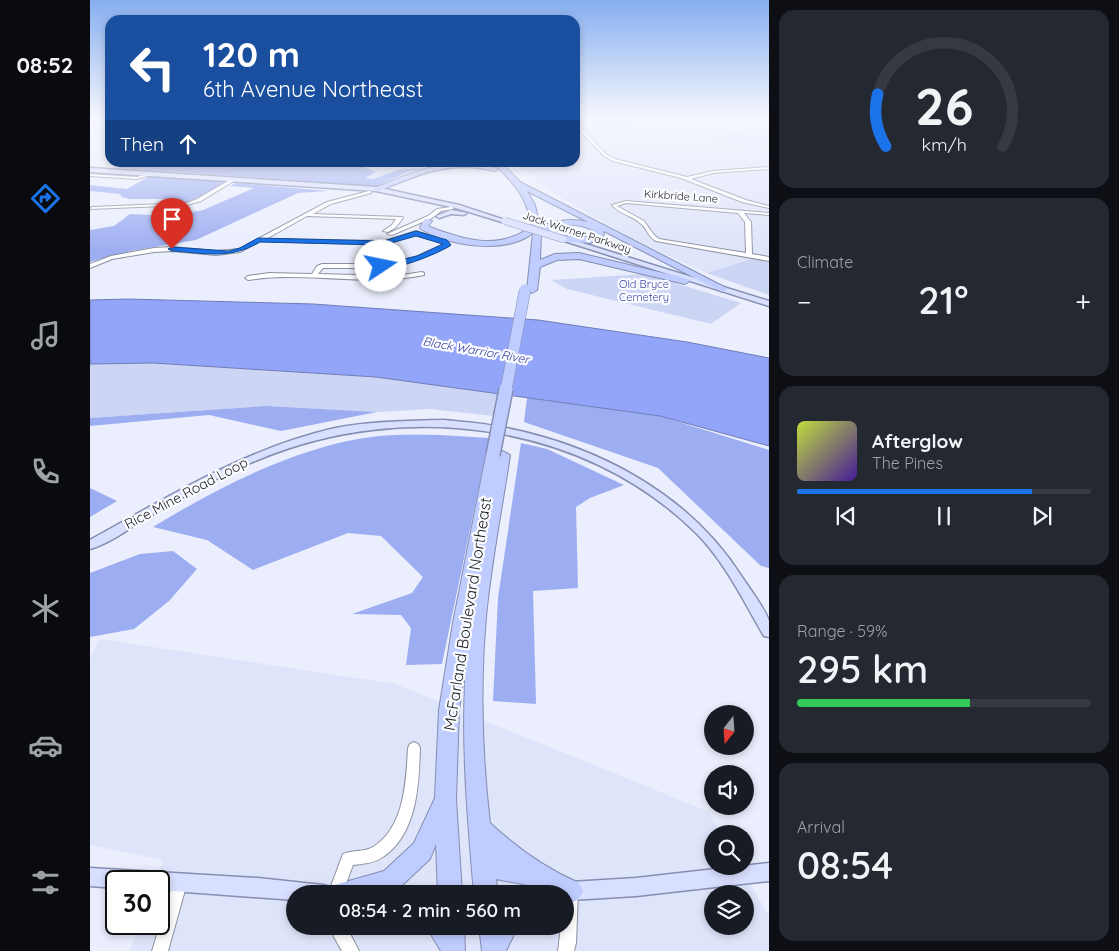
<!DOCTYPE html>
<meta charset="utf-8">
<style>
body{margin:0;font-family:Quicksand,sans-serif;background:#242831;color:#f1f3f6;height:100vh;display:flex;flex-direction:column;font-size:19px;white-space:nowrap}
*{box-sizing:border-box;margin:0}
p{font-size:16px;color:#9ea1a6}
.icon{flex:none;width:28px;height:28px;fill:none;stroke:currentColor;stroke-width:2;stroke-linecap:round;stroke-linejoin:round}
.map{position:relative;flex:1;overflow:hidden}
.drawer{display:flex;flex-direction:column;gap:10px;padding:10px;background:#0d0f14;width:350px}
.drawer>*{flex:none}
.hud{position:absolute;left:15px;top:15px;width:475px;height:152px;border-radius:15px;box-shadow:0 2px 8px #0003;background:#1a4fa0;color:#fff;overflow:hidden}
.needle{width:32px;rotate:197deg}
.controls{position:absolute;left:614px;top:705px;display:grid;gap:10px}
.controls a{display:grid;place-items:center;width:50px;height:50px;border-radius:50%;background:#171b24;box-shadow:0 2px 8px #0003;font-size:25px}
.speed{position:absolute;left:15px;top:870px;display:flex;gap:10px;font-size:25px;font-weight:700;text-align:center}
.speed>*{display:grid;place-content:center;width:65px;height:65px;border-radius:50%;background:#171b24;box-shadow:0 2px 8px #0003;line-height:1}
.speed .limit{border:2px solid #111;border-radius:8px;background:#fff;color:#111}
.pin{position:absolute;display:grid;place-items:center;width:42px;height:42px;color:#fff;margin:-51px -21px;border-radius:50% 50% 50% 0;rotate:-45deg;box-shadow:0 0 5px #0007}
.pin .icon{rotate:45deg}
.me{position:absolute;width:55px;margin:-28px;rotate:79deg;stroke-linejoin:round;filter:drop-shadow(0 0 4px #0008)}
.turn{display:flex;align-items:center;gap:18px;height:105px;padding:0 15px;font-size:22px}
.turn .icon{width:65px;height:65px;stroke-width:2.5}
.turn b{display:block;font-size:35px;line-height:42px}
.then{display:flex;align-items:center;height:48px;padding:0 15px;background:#0003;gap:10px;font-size:19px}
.big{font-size:38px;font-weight:600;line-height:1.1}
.drawer .widget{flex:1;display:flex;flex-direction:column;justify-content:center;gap:8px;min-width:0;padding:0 18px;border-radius:15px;background:#242831}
.drawer .dial{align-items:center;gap:0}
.dial svg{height:130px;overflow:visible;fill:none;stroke:#363941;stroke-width:7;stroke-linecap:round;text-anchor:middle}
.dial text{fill:#f1f3f6;stroke:none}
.song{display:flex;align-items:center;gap:15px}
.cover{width:60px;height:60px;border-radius:8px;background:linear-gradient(135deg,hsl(70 70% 55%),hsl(260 70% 35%))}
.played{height:5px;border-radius:2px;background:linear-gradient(90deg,#1a73e8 80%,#363941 80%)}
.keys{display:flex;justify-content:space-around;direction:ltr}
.heat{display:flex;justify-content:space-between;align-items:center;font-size:28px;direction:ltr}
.charge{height:8px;border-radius:4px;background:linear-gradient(90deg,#34c759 59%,#363941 0)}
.trip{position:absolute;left:196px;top:885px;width:288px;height:50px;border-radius:25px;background:#171b24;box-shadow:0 2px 8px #0003;font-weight:600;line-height:50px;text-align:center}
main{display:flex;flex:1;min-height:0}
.menu{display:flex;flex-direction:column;width:90px;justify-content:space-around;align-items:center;background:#090b0e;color:#9ea1a6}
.menu .icon{width:35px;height:35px}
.menu .on{color:#1a73e8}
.menu b{font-size:22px;color:#f1f3f6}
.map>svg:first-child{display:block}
</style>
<main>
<nav class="menu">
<b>08:52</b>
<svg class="icon on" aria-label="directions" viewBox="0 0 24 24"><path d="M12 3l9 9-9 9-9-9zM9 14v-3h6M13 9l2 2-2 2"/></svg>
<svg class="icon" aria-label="music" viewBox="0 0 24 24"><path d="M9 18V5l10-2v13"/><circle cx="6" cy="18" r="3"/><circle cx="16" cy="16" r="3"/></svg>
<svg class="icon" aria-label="phone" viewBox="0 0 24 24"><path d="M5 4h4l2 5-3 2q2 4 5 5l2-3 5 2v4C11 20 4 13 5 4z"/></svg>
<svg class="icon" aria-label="climate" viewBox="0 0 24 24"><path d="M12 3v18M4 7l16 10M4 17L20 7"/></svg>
<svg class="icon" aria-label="car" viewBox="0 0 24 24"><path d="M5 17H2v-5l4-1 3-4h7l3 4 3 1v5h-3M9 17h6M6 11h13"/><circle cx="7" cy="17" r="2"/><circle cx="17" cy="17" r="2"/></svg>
<svg class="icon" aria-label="filters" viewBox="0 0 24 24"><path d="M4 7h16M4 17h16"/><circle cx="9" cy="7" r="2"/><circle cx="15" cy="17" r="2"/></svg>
</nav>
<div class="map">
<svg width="679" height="951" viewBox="0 0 679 951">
<rect width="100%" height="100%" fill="#eaeefd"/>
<!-- built -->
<path fill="#dee4fa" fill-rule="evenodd" d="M485 119H679V295L617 273 542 239 451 185 427 163 485 162Z
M219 163H359L320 171 287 186 211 181 230 172Z
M10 639 305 684 619 812 631 834H622V866H650L679 916V951H40L50 924H69V881H65L73 860 0 845V658ZM205 894H475V926H205ZM622 894H655V926H622Z"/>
<!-- green -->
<path fill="#cdd5f4" d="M679 123V145L669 144 667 148 617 139Z
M662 259 679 262V295L617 273Z
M555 274 651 303 621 324 477 289 461 280Z
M63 363 286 377 408 394 404 416 339 409 287 412 176 406 0 418V364Z"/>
<!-- forest -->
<path fill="#9dadf1" d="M36 162H275L269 165 286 172 275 178 283 179 308 170 331 168 320 171 287 186 29 168 32 164Z
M60 176 135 182C120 191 103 205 87 203L88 199H40L32 197 30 194 0 191V185L37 189Z
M146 183 239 191 208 193 106 240 41 251 0 262V230L24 226 40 214 80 216 113 210 164 188 140 186Z
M437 398 570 416 679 450V568L671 566 568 468 434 422Z
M176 406 287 412 191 431 119 415 0 426V418Z
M350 435 399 438 352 664 316 665 321 628 311 615 262 614 322 593 333 577 291 536 258 533 163 570 117 540 63 527C127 488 206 447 281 437 303 434 327 435 350 435Z
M431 443 457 449 534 485 500 498 486 507 488 588 443 591 446 704 403 701 408 598Z
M0 488 27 501 0 517Z
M83 551 107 569 79 601 44 629 0 637V573L50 554Z"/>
<!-- water -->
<path fill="#93a5f9" stroke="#6f7cb8" d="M38 299 223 304 448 320 597 342 679 358V446L570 416 286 377 63 363 0 364V300Z"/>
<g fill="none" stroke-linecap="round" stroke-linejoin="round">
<!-- minor casing -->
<g stroke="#8d919f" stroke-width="2">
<path id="minor" d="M679 119V121L490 126 516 154 525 159 597 177 623 171 679 167V169L623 173 601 179 656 200 679 206V208L652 202 591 178 523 161 514 156 485 126V122L488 124Z
M59 173 61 175 47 179 0 176V174L47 177Z
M143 178 147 179 111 201 97 205 0 209 2 207 97 203 107 199Z
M279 191H281V193L241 204 223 214 312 217 313 218 306 227 298 232 293 231 302 225 306 219 217 216 176 239 294 241 326 231 357 241 360 245 359 246 332 258 300 268H233L228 274 305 276 332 272 334 273V275C276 287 216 271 158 280L155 278 158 276 179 273 222 274 227 266 232 264H300L328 256 354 244 326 235 302 242V244L300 245 170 241 150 252 126 255 82 251 64 252 22 259 0 268V264L21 256 64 248 82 247 126 251 149 249 237 202Z
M536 201 679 213V215L654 213 661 222 662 254 679 257V261L566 241C558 237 557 228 550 223 541 215 529 214 522 205ZM536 203 648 213 655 222 656 253 569 239 564 235 554 221 527 206Z
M361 207H363V209L351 211 342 218 302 235 297 234 338 216 347 209Z
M324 742 328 744 330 748C329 785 327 834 293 857 284 863 273 864 263 865L252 894H238L253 854C262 850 275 852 283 847 315 827 316 781 318 748L320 744Z
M90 876 95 878 97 883 78 951H62L83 883 85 878Z
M481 885 486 887 488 892 486 943 484 951H468L471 926H475V894H474L476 887Z
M240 926H256L269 951H252L244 937Z"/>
</g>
<!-- major casing -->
<g stroke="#858eb1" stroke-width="3">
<path id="major" d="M0 168 286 187 369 205 418 221 415 223 366 208 286 191 0 172Z
M361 210 377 213 374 215 361 214 349 218 346 216Z
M473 237 679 301V306L471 240V238Z
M354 420C373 422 392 423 411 427 506 445 599 493 652 577 658 586 678 613 679 622 679 627 679 632 679 637L674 636C653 600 634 560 604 531 491 421 313 400 170 459 130 475 93 497 55 519 38 529 19 544 0 549V540C78 497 153 450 241 429 278 421 316 421 354 420Z
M679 863V881L546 896 481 900 475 898V894H473L472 891 474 884 481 882 546 878Z
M0 868 168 878 233 885 240 887 242 894H205V900L69 890V881H26V888L0 886Z"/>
</g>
<!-- highway casing -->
<g stroke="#858eb1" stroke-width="2">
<path id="highway" d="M403 162H411L430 182 638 289 633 292 630 291 514 231 513 238 500 243 470 241V237L473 236 499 237 506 235V232C488 222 469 222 451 234L450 260 465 254 489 253 598 279 600 281 595 284 489 259 467 260 450 267 447 290 442 293 437 290 443 233C416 255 359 246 331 229L330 227 335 219H338L342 221 338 226 340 227C372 239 405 250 436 230L442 231C439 198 425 185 403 162ZM437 191 498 222C481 218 466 220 450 227L445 205Z
M359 163H389L408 169 405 171C360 160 330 174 289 191L282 189 327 171Z
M403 451 408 453 413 451 420 455C412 509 401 563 396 617 390 685 392 755 400 823 427 848 455 868 489 883L493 891 489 899 481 903 475 900V894H461L448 887 406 879 408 894H384C377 814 370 732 377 652L369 710 366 799 372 894H348L346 844 340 859 308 889 295 894H238L241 886 294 871 324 843 345 798 349 710 363 623 396 455Z
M336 926H374L375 951H351Z
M389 926H428L416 951H392Z"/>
</g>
<!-- minor -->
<use href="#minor" fill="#fff" fill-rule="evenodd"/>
<!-- major -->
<use href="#major" fill="#d9e0ff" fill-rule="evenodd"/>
<!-- highway -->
<use href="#highway" fill="#bfccff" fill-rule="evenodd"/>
<!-- major-bridge casing -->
<g stroke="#858eb1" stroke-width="8" stroke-linecap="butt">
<path id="major-bridge" d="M415 221 473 239"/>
</g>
<!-- highway-bridge-far1 casing -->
<g stroke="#858eb1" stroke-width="12" stroke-linecap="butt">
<path id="highway-bridge-far1" d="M416 390 435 290"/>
</g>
<!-- highway-bridge casing -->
<g stroke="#858eb1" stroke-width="16" stroke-linecap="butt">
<path id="highway-bridge" d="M403 455 416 389"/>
</g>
<!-- major-bridge -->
<use href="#major-bridge" stroke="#d9e0ff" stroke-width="7"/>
<!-- highway-bridge-far1 -->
<use href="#highway-bridge-far1" stroke="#bfccff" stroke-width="11"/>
<!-- highway-bridge -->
<use href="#highway-bridge" stroke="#bfccff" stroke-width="13"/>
</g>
<!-- sky -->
<linearGradient id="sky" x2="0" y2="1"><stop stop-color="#86aeef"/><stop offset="0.47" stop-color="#f6f7fe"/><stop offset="1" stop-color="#f6f7fe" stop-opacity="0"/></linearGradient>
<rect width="679" height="252" fill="url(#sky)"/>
<!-- route -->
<path fill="#1a73e8" stroke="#114b97" d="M326 231 357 240 361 245C350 253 299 274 288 266L289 265 327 256 353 244 326 236 294 245 170 242C140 260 114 253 82 251L78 249 82 247 138 251 150 248 168 238 294 241Z"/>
<g text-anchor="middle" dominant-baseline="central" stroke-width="4.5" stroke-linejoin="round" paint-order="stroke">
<!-- far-street labels -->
<g font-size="11" fill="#1a1c21" stroke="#fbfcff">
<text transform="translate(591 196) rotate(4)">Kirkbride Lane</text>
<text transform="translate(487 232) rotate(18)">Jack Warner Parkway</text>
</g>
<!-- far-park labels -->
<g font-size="11" fill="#3f4aaa" stroke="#fbfcff">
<text x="554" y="284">Old Bryce<tspan x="554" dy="13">Cemetery</tspan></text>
</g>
<!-- far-water labels -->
<g font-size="12" font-style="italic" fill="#343d9d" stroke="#fbfcff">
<text transform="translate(386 350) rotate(10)">Black Warrior River</text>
</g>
<!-- street labels -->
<g font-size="14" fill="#1a1c21" stroke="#fbfcff">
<text transform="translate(96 493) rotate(-28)">Rice Mine Road Loop</text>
</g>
<!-- near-street labels -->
<g font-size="16" fill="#1a1c21" stroke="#fbfcff">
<text transform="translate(377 614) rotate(-81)">McFarland Boulevard Northeast</text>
</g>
</g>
</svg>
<div class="controls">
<a><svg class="needle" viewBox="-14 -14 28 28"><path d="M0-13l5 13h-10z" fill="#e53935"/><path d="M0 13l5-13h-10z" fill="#9ea1a6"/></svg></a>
<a><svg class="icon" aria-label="sound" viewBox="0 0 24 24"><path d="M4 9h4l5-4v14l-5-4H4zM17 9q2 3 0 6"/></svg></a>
<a><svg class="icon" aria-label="search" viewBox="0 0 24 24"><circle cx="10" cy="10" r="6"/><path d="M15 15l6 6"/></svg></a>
<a><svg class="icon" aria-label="layers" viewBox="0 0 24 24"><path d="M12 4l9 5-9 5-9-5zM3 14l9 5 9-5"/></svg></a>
</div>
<div class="speed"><div class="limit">30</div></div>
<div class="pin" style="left:82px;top:249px;background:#d93025"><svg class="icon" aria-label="arrive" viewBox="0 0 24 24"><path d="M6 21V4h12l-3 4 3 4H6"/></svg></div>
<svg class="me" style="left:291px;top:266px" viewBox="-20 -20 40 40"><circle r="19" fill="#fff"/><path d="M0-13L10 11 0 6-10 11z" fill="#1a73e8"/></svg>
<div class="trip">08:54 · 2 min · 560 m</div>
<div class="hud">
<div class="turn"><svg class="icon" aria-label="left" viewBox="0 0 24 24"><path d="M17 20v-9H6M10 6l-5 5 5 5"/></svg><div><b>120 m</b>6th Avenue Northeast</div></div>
<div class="then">Then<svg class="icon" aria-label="ahead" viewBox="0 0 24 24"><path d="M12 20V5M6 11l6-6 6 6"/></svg></div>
</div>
</div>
<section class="drawer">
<div class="widget dial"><svg viewBox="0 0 100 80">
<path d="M14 69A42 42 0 1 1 86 69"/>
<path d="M14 69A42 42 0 0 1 9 37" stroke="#1a73e8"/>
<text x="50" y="56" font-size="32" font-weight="700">26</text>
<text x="50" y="72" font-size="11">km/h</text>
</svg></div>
<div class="widget"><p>Climate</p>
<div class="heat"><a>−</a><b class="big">21°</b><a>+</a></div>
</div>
<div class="widget">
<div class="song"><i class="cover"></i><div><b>Afterglow</b><p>The Pines</p></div></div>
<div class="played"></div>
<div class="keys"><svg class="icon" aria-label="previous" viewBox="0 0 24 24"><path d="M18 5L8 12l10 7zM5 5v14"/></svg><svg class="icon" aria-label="pause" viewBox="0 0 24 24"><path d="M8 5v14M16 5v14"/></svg><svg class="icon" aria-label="next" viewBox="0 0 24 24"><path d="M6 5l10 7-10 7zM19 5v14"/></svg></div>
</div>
<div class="widget"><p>Range · 59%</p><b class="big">295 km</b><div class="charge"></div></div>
<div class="widget"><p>Arrival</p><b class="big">08:54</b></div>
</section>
</main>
